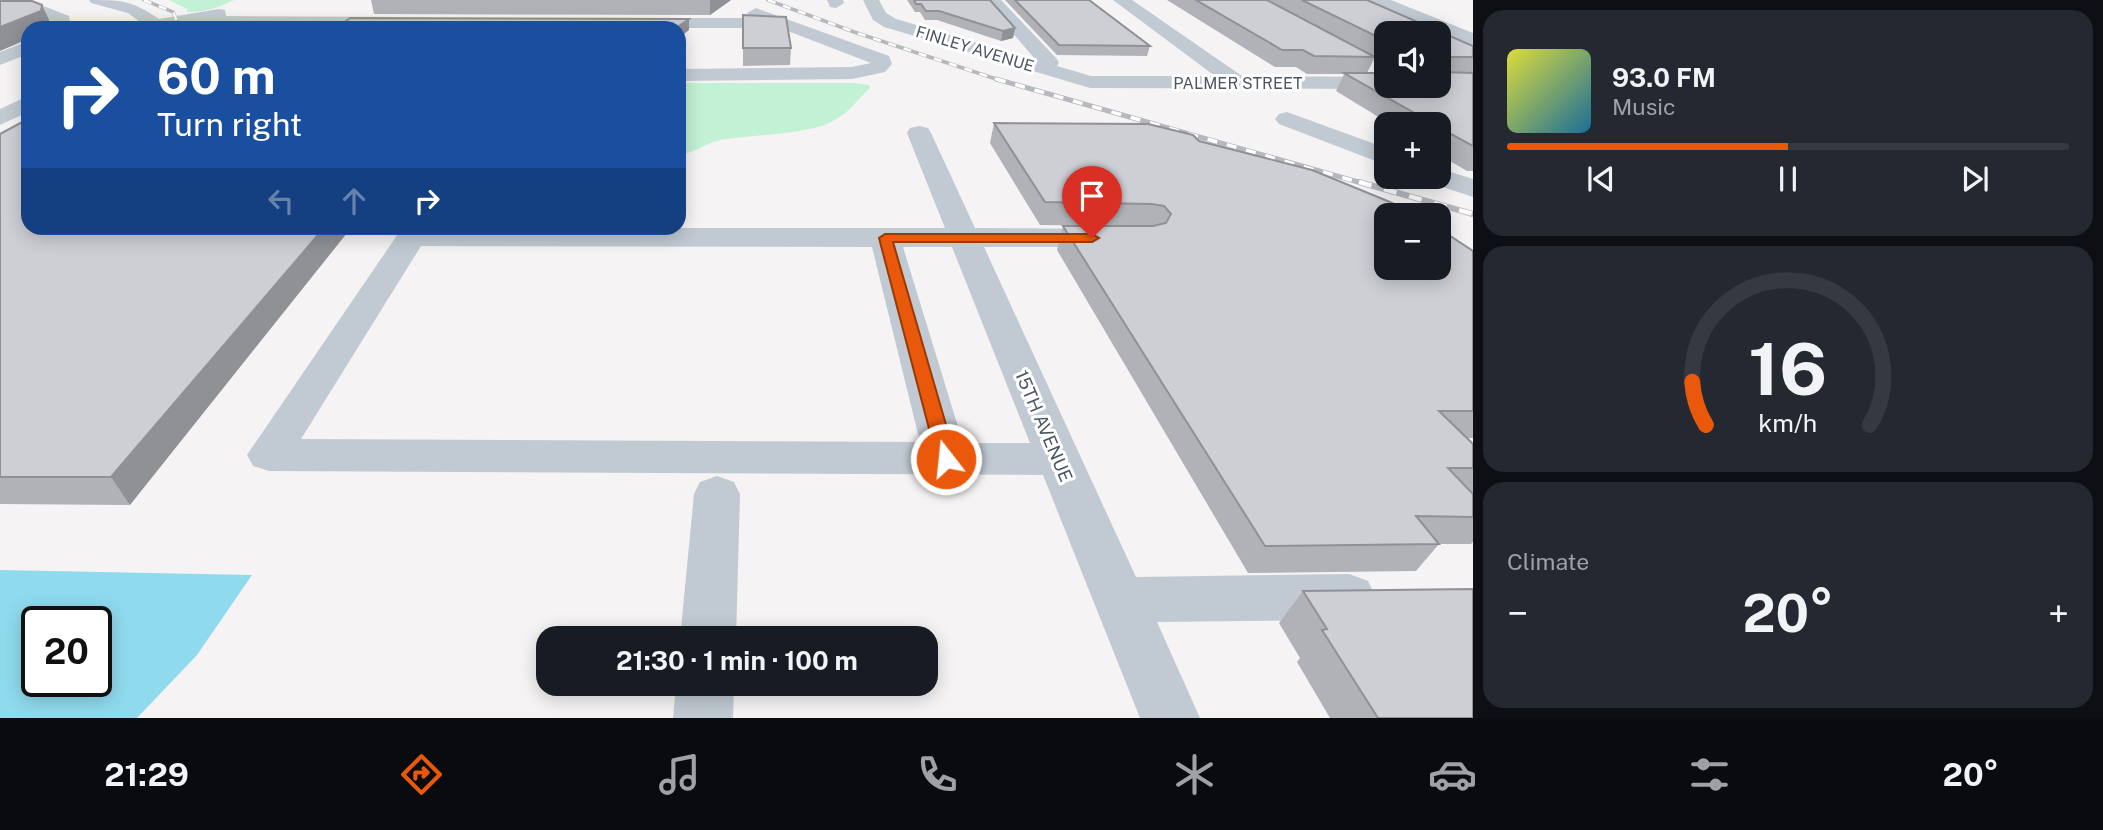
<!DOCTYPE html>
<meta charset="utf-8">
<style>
body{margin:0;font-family:"Public Sans",sans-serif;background:#242831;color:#f1f3f6;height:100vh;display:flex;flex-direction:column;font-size:26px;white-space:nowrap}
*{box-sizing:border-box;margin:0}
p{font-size:23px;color:#9ea1a6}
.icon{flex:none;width:38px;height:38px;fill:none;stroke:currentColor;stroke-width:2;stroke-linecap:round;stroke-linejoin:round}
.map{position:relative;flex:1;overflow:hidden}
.sheet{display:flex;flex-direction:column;gap:10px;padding:10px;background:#0d0f14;width:630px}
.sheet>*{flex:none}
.banner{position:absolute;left:21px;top:21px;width:665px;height:214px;border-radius:21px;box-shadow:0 4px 18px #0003;background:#1a4fa0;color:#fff;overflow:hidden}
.fabs{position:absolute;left:1374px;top:21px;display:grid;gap:14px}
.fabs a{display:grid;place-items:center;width:77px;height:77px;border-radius:14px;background:#171b24;box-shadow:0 4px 18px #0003;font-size:35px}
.speed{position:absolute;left:21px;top:606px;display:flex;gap:14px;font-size:35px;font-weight:700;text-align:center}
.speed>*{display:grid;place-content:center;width:91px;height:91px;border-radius:50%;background:#171b24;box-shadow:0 4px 18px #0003;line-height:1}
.speed .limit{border:4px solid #111;border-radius:10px;background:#fff;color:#111}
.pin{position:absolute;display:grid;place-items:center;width:60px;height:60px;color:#fff;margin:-72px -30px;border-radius:50% 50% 50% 0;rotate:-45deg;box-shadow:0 0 7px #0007}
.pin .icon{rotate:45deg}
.me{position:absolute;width:77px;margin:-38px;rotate:344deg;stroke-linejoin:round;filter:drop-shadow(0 0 5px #0008)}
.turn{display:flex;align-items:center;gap:24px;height:147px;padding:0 21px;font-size:32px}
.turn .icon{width:91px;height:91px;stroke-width:2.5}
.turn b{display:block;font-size:49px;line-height:60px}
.lanes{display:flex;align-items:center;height:66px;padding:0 21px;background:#0003;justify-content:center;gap:35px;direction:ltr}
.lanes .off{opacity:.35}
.big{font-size:52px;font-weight:700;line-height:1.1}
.sheet .card{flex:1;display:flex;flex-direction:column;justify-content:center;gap:10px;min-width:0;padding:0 24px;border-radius:21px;background:#242831}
.sheet .dial{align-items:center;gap:0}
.dial svg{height:182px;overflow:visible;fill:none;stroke:#363941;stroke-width:7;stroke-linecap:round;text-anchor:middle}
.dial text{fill:#f1f3f6;stroke:none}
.song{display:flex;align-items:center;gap:21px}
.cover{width:84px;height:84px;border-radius:10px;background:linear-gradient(135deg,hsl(60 70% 55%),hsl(200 70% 35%))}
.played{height:7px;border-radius:4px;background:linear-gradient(90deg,#ea580c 50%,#363941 50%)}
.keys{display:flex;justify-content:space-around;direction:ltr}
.heat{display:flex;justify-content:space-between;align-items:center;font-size:38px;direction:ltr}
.trip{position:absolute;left:536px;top:626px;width:402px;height:70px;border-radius:21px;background:#171b24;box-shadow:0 4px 18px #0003;font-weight:700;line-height:70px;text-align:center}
.dock{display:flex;height:112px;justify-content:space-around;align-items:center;background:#090b0e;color:#9ea1a6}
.dock .icon{width:49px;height:49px}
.dock .on{color:#ea580c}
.dock b{font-size:32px;color:#f1f3f6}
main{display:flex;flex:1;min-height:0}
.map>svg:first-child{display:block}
</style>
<main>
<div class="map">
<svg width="1473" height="718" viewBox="0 0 1473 718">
<rect width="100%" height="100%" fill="#f5f3f3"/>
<!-- green -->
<path fill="#c3f1d5" d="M169 0H234C219 8 204 12 187 12V9Z
M679 83H855L869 85 870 88C860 97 850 111 838 118 812 136 751 134 720 140 705 143 695 154 679 154Z"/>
<!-- water -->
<path fill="#90daee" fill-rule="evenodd" d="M0 570 252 575 197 655 137 718H0ZM37 621H96V681H37Z"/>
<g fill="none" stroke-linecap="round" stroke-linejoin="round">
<!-- minor -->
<path fill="#c1cad2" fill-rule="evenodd" d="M89 0C121 0 132 0 159 19L219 9 225 10 226 16 399 17 408 22 399 27 217 26 195 23 148 28 128 13 91 3Z
M827 0H843L844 3 836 8 830 7Z
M863 0H879L886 13 896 19 1036 60 984 0H1001L1056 58 1059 62 1057 66 1091 76H1215L1113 0H1132L1242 76 1386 77V86H1395L1386 89 1090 88 884 27 873 20Z
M1369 0H1391L1473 33V46L1371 3Z
M0 5H41L69 16 71 28H53L54 22 38 15H0Z
M756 8 889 56 892 64 885 72 852 79 679 81V69L852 67 871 63 780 28H636L628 23 637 18H753L747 13Z
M28 41V54L0 65V52Z
M28 96V112L0 125V109Z
M1287 112 1386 148V165L1279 124 1275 119 1279 114Z
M919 126 928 128 931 133 975 228 1111 229 1122 231 1127 238 1122 245 1111 247H984L1136 577 1349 574 1368 581 1376 597 1368 613 1349 620 1157 622 1200 718H1140L1043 475 269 471 253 466 247 455 402 228H945L907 133 910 128ZM421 246 872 247 920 442 301 439ZM903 247H952L1030 443H963Z
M1438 168 1473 179V197L1428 182 1425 177H1438Z
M717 476 734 482 740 494 736 639H680L694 494 700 482Z
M676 684H734L733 718H673Z"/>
<!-- rail-far2 casing -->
<g stroke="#b5b8bd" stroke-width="3.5">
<path id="rail-far2" d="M144 0 173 12 180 28
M768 0 854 32 1002 81"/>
</g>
<!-- rail-far1 casing -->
<g stroke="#b5b8bd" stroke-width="5">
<path id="rail-far1" d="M996 79 1365 184"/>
</g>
<!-- rail casing -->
<g stroke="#b5b8bd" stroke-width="6">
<path id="rail" d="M1359 182 1473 214"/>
</g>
<!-- rail-far2 -->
<use href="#rail-far2" stroke="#fff" stroke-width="2.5" stroke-dasharray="8" stroke-linecap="butt"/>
<!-- rail-far1 -->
<use href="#rail-far1" stroke="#fff" stroke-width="3.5" stroke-dasharray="10" stroke-linecap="butt"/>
<!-- rail -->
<use href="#rail" stroke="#fff" stroke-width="4.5" stroke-dasharray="13" stroke-linecap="butt"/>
</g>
<!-- wall -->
<path fill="#b0b2b7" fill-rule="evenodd" d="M371 0H731L710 15 374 14Z
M907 0H990L1015 28 1013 38 1001 41 937 20H925L920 12H915Z
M1005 0H1089L1150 46 1147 56 1057 55Z
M1167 0H1367L1473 46V171H1467L1438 154V124H1390L1336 91 1344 74H1307L1296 67H1275ZM1328 32 1386 62V33L1438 86 1367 73 1375 57Z
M743 15 791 48 790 65 743 66Z
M994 123 1199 141 1473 251V438H1467L1473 444V542L1471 544H1439L1416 571 1248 573 1057 250 1063 226H1140L1040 225 990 143Z
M0 134 130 505 0 504Z
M1303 591 1473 718H1330L1297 662 1300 658 1279 623Z"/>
<!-- shaded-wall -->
<path fill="#909195" d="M710 0H731L710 15Z
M42 5 51 24V28H28V39L0 51V27Z
M689 19V30L679 38V28H676Z
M1015 28 1013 38 1001 41 1003 31Z
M1445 65 1438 78V67Z
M324 228H351L130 505 111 477Z"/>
<!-- building -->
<path fill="#cdcfd5" stroke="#909195" stroke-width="2" d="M914 0H990L1015 28 1003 31 939 11H926L921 4H916Z
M1015 0H1089L1150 46 1059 45Z
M1196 0H1267L1375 57 1314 56 1303 50H1282Z
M1302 0H1367L1473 46V57H1447L1445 65 1438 67V33H1386V41Z
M0 1H32L42 5 41 11 0 27Z
M743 15 786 17 791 48H743Z
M350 18 689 19 676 28H337Z
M1438 71 1440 72 1473 73V146L1438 127V124H1434L1344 73H1386V86H1438Z
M28 119V228H324L111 477H0V134Z
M994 123 1148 124 1193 135 1199 141 1312 170 1390 202 1415 215H1386V268H1438V228L1473 251V411H1439L1473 444V468H1448L1473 494V517L1416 516 1439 544 1265 546 1063 226H1153L1166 223 1171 214 1164 206 1152 204 1045 202Z
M1473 589V718H1378L1322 630 1327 629 1303 591Z"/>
<!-- route -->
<path fill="#ea580c" stroke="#983908" stroke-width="2" d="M885 234H1092L1099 238 1092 242H893L956 459 953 463H940L937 459 879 238Z"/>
<g text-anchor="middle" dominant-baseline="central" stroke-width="6" stroke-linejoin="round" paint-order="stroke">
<!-- far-street labels -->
<g font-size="16" fill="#4a5661" stroke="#fff">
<text transform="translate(975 49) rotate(17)">FINLEY AVENUE</text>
<text x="1238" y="83">PALMER STREET</text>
</g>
<!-- street labels -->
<g font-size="18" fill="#4a5661" stroke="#fff">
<text transform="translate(1044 426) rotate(67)">15TH AVENUE</text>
</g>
</g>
</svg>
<div class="fabs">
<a><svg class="icon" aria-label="sound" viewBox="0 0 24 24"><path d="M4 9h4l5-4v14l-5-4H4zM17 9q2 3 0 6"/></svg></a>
<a>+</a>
<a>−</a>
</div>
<div class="speed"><div class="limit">20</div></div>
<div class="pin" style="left:1092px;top:238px;background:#d93025"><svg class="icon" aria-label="arrive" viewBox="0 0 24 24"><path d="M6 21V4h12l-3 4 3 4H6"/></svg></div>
<svg class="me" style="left:946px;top:459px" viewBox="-20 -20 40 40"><circle r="17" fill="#ea580c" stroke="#fff" stroke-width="3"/><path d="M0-11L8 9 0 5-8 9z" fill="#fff"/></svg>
<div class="trip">21:30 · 1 min · 100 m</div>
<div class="banner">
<div class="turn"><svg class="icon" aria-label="right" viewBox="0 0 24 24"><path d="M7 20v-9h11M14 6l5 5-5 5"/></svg><div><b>60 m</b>Turn right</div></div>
<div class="lanes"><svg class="icon off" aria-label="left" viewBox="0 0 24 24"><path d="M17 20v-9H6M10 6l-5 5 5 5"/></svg><svg class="icon off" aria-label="ahead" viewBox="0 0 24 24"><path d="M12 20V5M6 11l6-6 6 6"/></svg><svg class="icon" aria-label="right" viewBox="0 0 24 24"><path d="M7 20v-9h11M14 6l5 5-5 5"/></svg></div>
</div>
</div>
<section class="sheet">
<div class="card">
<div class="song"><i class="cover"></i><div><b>93.0 FM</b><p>Music</p></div></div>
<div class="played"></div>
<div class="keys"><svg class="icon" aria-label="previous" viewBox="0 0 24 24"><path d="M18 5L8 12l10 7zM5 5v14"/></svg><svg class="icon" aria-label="pause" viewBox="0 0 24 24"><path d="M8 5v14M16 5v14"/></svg><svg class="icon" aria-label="next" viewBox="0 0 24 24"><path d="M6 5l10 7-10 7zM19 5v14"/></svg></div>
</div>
<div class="card dial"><svg viewBox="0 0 100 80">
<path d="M14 69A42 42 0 1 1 86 69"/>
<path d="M14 69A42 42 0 0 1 8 50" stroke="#ea580c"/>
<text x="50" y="56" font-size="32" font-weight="700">16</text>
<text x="50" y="72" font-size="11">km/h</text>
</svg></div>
<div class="card"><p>Climate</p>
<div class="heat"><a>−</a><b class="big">20°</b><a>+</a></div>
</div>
</section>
</main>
<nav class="dock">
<b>21:29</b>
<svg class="icon on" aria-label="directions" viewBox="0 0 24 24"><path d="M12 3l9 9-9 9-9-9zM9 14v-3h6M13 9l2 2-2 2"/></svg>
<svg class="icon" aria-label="music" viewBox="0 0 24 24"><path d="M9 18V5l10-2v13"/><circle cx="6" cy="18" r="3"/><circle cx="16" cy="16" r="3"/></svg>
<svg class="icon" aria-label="phone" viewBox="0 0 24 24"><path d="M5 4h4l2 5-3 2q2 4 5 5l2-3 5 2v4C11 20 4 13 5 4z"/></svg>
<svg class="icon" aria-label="climate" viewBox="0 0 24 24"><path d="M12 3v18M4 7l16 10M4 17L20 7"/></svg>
<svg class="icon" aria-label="car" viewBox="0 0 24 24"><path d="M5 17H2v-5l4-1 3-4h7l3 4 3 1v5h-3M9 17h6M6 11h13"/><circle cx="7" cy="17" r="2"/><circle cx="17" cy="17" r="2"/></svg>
<svg class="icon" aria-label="filters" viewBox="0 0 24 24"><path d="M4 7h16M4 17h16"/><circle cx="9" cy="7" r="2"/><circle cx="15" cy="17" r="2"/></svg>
<b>20°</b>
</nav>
